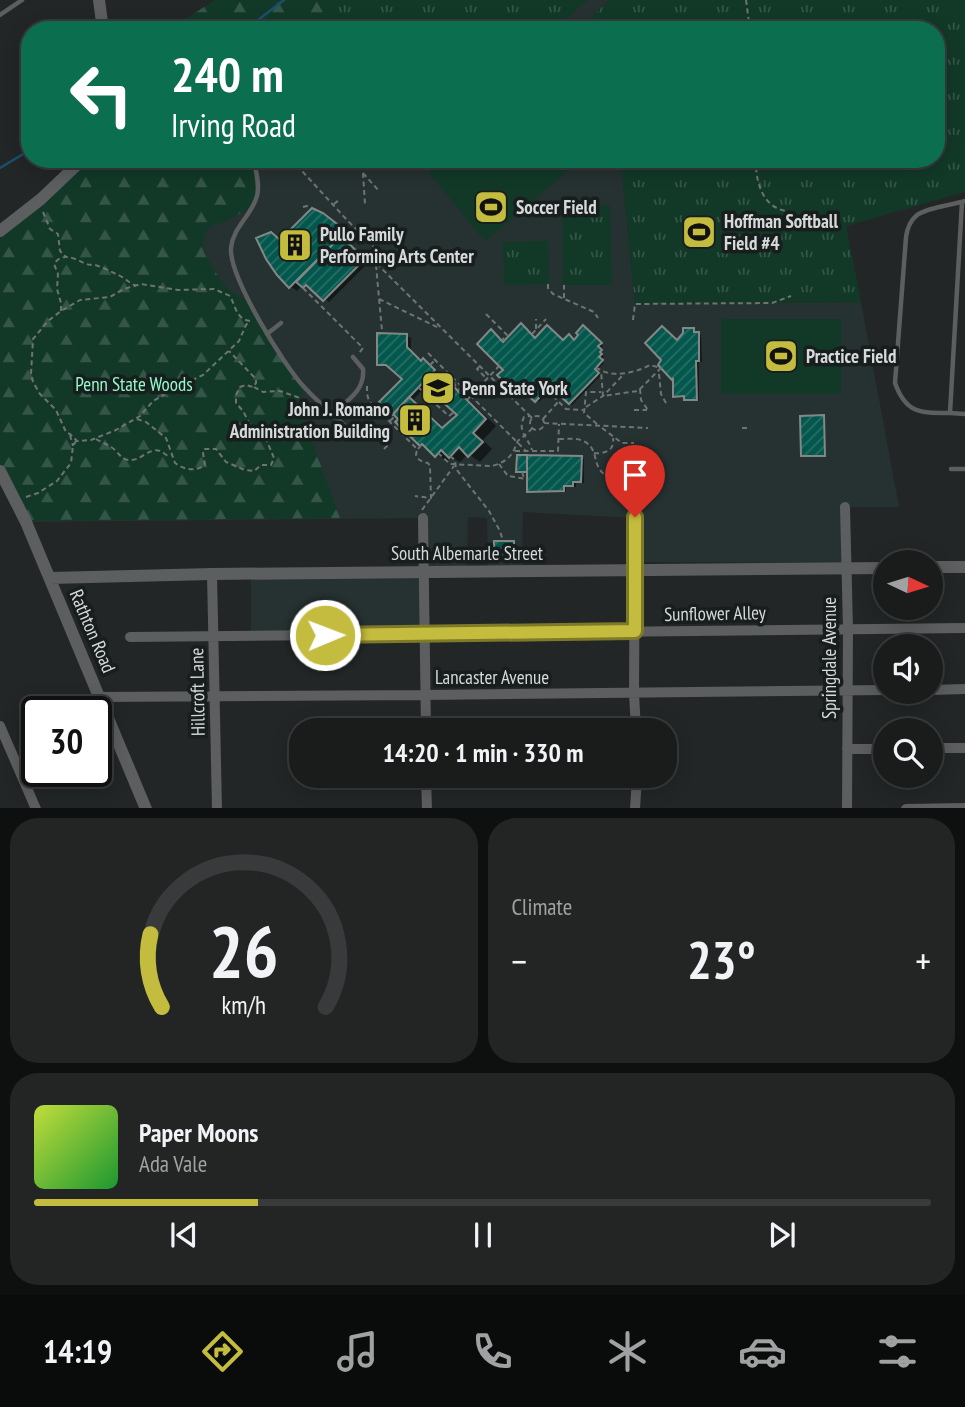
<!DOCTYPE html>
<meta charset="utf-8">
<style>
body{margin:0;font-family:"PT Sans Narrow",sans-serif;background:#232525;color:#f1f3f6;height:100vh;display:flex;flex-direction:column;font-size:26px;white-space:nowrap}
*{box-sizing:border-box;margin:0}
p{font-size:23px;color:#9fa1a3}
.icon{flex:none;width:38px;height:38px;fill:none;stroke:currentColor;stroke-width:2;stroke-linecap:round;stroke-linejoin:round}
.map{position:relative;height:808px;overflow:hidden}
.panel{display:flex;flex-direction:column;gap:10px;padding:10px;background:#0e0f0f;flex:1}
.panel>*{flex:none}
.hud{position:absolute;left:21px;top:21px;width:924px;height:147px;border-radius:28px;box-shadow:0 4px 18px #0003,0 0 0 2px #383a3b;background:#0b6e4f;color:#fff;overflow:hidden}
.needle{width:46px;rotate:94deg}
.tools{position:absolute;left:873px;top:550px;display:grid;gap:14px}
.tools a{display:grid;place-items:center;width:70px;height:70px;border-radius:50%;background:#1a1c1c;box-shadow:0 4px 18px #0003,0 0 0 2px #383a3b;font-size:35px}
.speed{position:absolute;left:21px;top:696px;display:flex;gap:14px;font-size:35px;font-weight:700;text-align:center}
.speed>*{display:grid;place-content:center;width:91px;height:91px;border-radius:50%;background:#1a1c1c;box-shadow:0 4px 18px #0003,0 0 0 2px #383a3b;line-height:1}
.speed .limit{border:4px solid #111;border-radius:10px;background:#fff;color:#111}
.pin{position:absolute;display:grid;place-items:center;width:60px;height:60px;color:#fff;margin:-72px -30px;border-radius:50% 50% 50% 0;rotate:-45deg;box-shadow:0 0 7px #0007}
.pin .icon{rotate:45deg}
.me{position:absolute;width:77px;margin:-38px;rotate:89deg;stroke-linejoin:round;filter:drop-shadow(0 0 5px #0008)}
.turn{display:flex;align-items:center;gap:24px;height:147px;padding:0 35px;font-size:32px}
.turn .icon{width:91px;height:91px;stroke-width:2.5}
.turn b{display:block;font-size:49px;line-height:60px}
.big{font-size:52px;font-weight:700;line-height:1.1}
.panel .tile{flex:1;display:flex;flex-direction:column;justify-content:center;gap:10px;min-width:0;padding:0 24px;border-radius:28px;background:#232525}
.panel .dial{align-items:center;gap:0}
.dial svg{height:182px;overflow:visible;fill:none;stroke:#383a3b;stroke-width:7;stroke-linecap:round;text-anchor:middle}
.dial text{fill:#f1f3f6;stroke:none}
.song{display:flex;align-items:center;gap:21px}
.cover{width:84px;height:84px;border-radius:10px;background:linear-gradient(135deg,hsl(70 70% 55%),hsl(130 70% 35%))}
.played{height:7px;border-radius:4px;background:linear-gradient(90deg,#c4bc3e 25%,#383a3b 25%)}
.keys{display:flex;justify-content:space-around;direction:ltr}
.heat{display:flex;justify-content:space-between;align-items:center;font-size:38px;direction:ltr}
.panel .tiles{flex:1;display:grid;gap:10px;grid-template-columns:1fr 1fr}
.tile:last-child{grid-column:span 2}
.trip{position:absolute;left:289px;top:718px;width:388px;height:70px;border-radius:28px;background:#1a1c1c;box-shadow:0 4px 18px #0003,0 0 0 2px #383a3b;font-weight:700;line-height:70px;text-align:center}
.menu{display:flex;height:112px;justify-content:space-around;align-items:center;background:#0a0b0b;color:#9fa1a3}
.menu .icon{width:49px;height:49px}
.menu .selected{color:#c4bc3e}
.menu b{font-size:32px;color:#f1f3f6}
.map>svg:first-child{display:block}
</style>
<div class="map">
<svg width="965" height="809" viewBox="0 0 965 809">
<defs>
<pattern id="forest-firs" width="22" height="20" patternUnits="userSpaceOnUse" patternTransform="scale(1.75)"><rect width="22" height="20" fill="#123928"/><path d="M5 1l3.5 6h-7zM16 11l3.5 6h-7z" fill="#345547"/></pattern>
<pattern id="park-tufts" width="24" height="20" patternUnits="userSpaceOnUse" patternTransform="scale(1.75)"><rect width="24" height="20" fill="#123928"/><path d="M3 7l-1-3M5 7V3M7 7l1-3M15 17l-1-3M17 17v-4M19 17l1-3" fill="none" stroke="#345547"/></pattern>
<pattern id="building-hatch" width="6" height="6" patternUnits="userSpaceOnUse" patternTransform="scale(1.75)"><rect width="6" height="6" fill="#03574c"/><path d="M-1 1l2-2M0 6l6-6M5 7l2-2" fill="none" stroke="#276f65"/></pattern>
</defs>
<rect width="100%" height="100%" fill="#222626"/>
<!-- built -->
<path fill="#263131" d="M587 0H610L594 14V30H553Z
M86 159H618L621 164 635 304 861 302 899 507H846L841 563 642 562 634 518 523 512 522 572H488L487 518 468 517 467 573H423L424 633 251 636V574L423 573V518L26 522Z"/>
<!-- grass -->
<path fill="#123928" d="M445 159H582L485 241 429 173Z
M721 319H841V394H721Z"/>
<!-- forest -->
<path fill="url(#forest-firs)" d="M215 0H356L339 12 328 23 318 26 292 30H168Z
M83 159H253L258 184 253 206 227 221 213 225 206 232 203 241 204 253 218 276 230 291 248 301 276 349 304 387 300 398 310 436 340 518 28 521 0 471V231Z"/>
<!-- park -->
<path fill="url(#park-tufts)" d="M319 0H587L553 30H344Z
M610 0H965V192L846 226 861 302 635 304 621 164 618 159H936V30H594V14Z
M610 205 612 285H563L562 206Z
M548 241 549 284 504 285 503 242Z"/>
<!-- shadow -->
<path fill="#0007" d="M330 219 356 239 353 243 345 238 344 239 368 263 329 302 311 287 309 289 302 285 297 291 291 287 272 265 271 234 281 241Z
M586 329 603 346 600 349 603 352 601 354 604 356 601 360 604 363 596 371 601 375 572 405 554 387 539 402 520 384 515 389 512 388 505 370 504 344 536 339 575 341Z
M693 330 696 332V334L701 335 702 362H699V401H688L686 399V397H678L675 396V380L673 378 678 342Z
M407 336 411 338V351L422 362 428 363 439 373 412 401 420 405 445 429 459 415 450 386 461 392 496 426 483 440 492 449 480 462 468 454 460 462 451 457 447 461 421 445 401 419 393 413 405 379 391 366H383L378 363Z
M581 457 584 459V483H576V487H566V492H531L528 491Z"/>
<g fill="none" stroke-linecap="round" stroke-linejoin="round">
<!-- stream -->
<path stroke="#1a4f6c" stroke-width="2.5" d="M245 30 284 0
M0 168 30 150"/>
</g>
<!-- building -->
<path fill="url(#building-hatch)" stroke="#838887" stroke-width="2" d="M312 208 323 213 350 234 345 240 341 236 289 288 277 275 266 259 256 238 271 232 280 240Z
M341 236 365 259 323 301 306 285 303 288 296 282Z
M521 323 535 338 547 325 563 340 569 334 574 340 578 335 576 333 583 325 602 343 598 346 602 350 600 352 602 354 599 357 603 360 595 369 599 373 569 404 550 387 535 402 516 384 511 389 497 375 503 370 477 344 491 329 503 342Z
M662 326 677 340 683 333V328H694V332H699V361H696L697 400H684V396L673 397V378L672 380 658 365 661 360 645 343Z
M377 333 407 334V347L421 361 423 358 435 370 392 415 379 402 402 379 386 365H377Z
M450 383 486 419 473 433 483 442 468 457 459 447 449 458 441 450 435 457 422 444 420 446 395 422 398 419 393 414 409 397 442 428 457 415 437 397Z
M824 415 825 456H801L800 416Z
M517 455H527V472H516Z
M527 455 582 456 581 482H573V486H564V491L527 492Z
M494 541H514V555L494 556Z"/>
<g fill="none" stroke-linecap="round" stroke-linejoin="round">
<!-- path -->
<path stroke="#6f7373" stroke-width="2" stroke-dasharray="5 3.5" stroke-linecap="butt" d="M746 0 750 30
M291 159 347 220 375 248 368 255 530 416
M756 159C755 180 762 208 787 211
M363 173 365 204
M363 173 379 191
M334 204 339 200
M303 207 311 205
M43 212 50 229 58 234 60 251 66 257
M376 265 382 331
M548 284V288L553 294 594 312 598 318
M303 288 363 348 359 353
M564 298V285
M379 299 439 328
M61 311V303L57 289 58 274 54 264C62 252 74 258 84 263 91 266 88 264 95 265 102 267 110 271 116 274 124 277 129 283 136 286
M486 314 507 335 503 339 505 340
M633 320 635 304 772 303 791 296
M250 321C236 319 236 307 230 296L214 289 178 290 141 284 124 289 110 297 80 300 61 311 48 321 33 339 31 374 33 382 40 394 56 410 66 432 70 434 77 441 91 440 116 430 140 416 153 401 176 388 203 375 239 341 246 325 250 321
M536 329V319
M532 334 546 319
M428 353 526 451
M430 365 434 361
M479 367 477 369 486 378
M596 367C609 379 636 373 650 365L661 368 638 391 603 396 601 371
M659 374 661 394 667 405
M455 382 454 384 466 396 464 398
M367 386V394L369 401 417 449 416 455C418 460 422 462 428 463L430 466 431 498 415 496
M254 387 263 392 280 391 300 398
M418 387 430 398
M640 389 641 400 648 410
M547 390 566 409 583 410
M429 398 451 377
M430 399 449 416 454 412
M467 400 499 366
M586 407 603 396 624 374
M634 410H647
M530 423a7 7 0 1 1 14 0a7 7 0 1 1-14 0Z
M532 418 530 416 524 417C517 432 528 437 532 450
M137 419 146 422 166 438 175 463C185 470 195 472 205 465L203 453 204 449H216L226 462 245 470 254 471 261 465H271L274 458 266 439 254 432 243 411 236 403V395L240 387 246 385 253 387 256 383V379L229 351
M543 419 558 402
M390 421 395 416
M544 423 648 428
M597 424 584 413 586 392H601
M602 428 622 443H634
M742 428H750
M70 435 73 446
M96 439C101 442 106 444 111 447 118 451 120 459 128 460 140 462 149 447 160 451 163 452 166 455 169 457
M559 439C566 439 575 438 581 440 608 450 579 480 634 481
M384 449 388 445
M418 449 422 444
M515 451H558L559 424
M438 453 450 464 492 466C500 464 508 460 513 452 515 449 516 444 518 441 523 436 528 434 532 428
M594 453C604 454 615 451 613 438
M450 456 455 460 456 469 489 511 500 531 503 541
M499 464 508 476 527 479
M522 472 524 478
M26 497 38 493 57 481 71 463 73 446 76 441
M422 510 454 466"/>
<!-- service -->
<path stroke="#5c5e5f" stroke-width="4.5" d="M0 15 22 0
M253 159C256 170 260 185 257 196 252 215 233 227 231 248 229 277 284 366 305 388 317 401 331 413 344 425
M962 202 950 413C921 413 906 414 895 383L906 237C907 230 910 221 916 216 925 208 952 205 965 201
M267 334 281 323
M950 413 965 414
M332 414C347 401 365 391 363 369L353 357
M951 469H965"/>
<!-- minor -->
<path stroke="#5c5e5f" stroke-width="10" d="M845 507 848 629 847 809
M635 517 634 694 636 730
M423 518 426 730
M212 574 217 809
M130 637 965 628
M931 690 965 689
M99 697 425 695 886 690
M0 726 36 809
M931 748H965
M847 749H886
M426 775 427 809
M635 809 637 777
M906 809 965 808"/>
<!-- tertiary -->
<path stroke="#5c5e5f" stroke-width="12" d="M99 0 103 30
M0 231 41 199 83 159
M0 471 26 522 146 809
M931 567H965
M50 578 212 574 886 568"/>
</g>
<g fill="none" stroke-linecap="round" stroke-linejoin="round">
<!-- route casing -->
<g stroke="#7f7a28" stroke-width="18">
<path id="route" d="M325 635 635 631V517"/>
</g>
<!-- route -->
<use href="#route" stroke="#c4bc3e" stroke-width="12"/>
</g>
<!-- icons -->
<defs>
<g id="stadium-square" transform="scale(1.75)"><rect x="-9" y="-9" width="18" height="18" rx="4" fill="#c4bc3e" stroke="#181d1d"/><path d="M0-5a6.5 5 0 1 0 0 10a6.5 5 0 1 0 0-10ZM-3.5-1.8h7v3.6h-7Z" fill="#111"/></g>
<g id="building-square" transform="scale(1.75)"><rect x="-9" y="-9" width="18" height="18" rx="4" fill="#c4bc3e" stroke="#181d1d"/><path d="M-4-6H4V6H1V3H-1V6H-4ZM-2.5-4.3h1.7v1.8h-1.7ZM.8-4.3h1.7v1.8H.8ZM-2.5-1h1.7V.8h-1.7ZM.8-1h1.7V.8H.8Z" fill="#111"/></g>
<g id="university-square" transform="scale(1.75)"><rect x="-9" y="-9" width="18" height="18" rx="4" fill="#c4bc3e" stroke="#181d1d"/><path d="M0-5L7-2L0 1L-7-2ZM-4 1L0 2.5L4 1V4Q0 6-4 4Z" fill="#111"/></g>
</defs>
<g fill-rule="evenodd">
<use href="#stadium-square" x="491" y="207"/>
<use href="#stadium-square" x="699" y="232"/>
<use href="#building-square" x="295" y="245"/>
<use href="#stadium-square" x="781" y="356"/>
<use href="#university-square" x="438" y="388"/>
<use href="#building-square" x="415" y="420"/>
</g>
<g text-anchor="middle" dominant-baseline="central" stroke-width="7" stroke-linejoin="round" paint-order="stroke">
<!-- poi labels -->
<g font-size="19" font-weight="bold" fill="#d6d9d9" stroke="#181d1d" text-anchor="start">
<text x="516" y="207">Soccer Field</text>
<text x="724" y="221">Hoffman Softball<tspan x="724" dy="22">Field #4</tspan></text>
<text x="320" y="234">Pullo Family<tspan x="320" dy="22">Performing Arts Center</tspan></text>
<text x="806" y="356">Practice Field</text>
<text x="462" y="388">Penn State York</text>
<text x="390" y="409" text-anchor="end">John J. Romano<tspan x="390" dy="22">Administration Building</tspan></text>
</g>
<!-- park labels -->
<g font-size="19" fill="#92fbc9" stroke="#181d1d">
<text x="134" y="384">Penn State Woods</text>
</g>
<!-- street labels -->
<g font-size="19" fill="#d6d9d9" stroke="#181d1d">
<text x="467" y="553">South Albemarle Street</text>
<text transform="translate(715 613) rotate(-1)">Sunflower Alley</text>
<text transform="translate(93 631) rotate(67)">Rathton Road</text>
<text transform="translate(829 658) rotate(-90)">Springdale Avenue</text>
<text x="492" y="677">Lancaster Avenue</text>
<text transform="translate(197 692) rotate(-91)">Hillcroft Lane</text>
</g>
</g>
</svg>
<div class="tools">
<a><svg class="needle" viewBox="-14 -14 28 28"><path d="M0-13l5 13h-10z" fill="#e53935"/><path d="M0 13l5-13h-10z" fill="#9fa1a3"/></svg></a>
<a><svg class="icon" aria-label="sound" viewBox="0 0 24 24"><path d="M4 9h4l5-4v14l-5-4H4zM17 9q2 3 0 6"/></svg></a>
<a><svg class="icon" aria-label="search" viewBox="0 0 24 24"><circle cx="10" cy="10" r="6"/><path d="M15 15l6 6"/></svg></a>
</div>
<div class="speed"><div class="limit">30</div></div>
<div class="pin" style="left:635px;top:517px;background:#d93025"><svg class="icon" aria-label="arrive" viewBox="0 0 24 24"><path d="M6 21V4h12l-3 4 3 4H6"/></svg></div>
<svg class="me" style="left:325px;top:635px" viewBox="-20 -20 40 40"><circle r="17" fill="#c4bc3e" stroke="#fff" stroke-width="3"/><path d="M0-11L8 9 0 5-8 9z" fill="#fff"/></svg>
<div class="trip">14:20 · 1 min · 330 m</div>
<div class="hud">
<div class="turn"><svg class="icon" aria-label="left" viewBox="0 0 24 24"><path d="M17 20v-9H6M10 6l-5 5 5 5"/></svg><div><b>240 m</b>Irving Road</div></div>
</div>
</div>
<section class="panel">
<div class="tiles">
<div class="tile dial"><svg viewBox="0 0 100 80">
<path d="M14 69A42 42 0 1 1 86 69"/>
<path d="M14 69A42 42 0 0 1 9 37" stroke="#c4bc3e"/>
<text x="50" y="56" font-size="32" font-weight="700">26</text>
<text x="50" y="72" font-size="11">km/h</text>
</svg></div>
<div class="tile"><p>Climate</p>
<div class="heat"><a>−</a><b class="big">23°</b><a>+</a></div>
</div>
<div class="tile">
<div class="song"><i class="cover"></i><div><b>Paper Moons</b><p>Ada Vale</p></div></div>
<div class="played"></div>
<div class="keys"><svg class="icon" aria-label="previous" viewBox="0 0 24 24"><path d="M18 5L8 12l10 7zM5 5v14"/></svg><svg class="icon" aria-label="pause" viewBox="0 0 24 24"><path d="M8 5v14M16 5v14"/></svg><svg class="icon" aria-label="next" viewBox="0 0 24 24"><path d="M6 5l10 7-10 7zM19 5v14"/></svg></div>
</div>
</div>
</section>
<nav class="menu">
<b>14:19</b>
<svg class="icon selected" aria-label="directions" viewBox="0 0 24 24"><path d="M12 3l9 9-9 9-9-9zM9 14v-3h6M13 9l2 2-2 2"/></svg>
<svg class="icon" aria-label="music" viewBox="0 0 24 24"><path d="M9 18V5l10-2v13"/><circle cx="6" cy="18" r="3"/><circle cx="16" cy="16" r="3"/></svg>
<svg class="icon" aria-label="phone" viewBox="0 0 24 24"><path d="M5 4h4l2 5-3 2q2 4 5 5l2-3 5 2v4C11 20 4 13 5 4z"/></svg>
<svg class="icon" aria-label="climate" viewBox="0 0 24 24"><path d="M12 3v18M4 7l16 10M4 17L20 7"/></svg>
<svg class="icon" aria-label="car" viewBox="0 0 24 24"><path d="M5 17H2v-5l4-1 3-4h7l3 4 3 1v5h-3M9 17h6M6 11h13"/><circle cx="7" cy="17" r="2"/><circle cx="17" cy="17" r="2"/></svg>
<svg class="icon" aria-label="filters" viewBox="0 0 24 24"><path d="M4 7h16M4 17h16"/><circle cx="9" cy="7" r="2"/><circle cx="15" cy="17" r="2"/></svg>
</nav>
